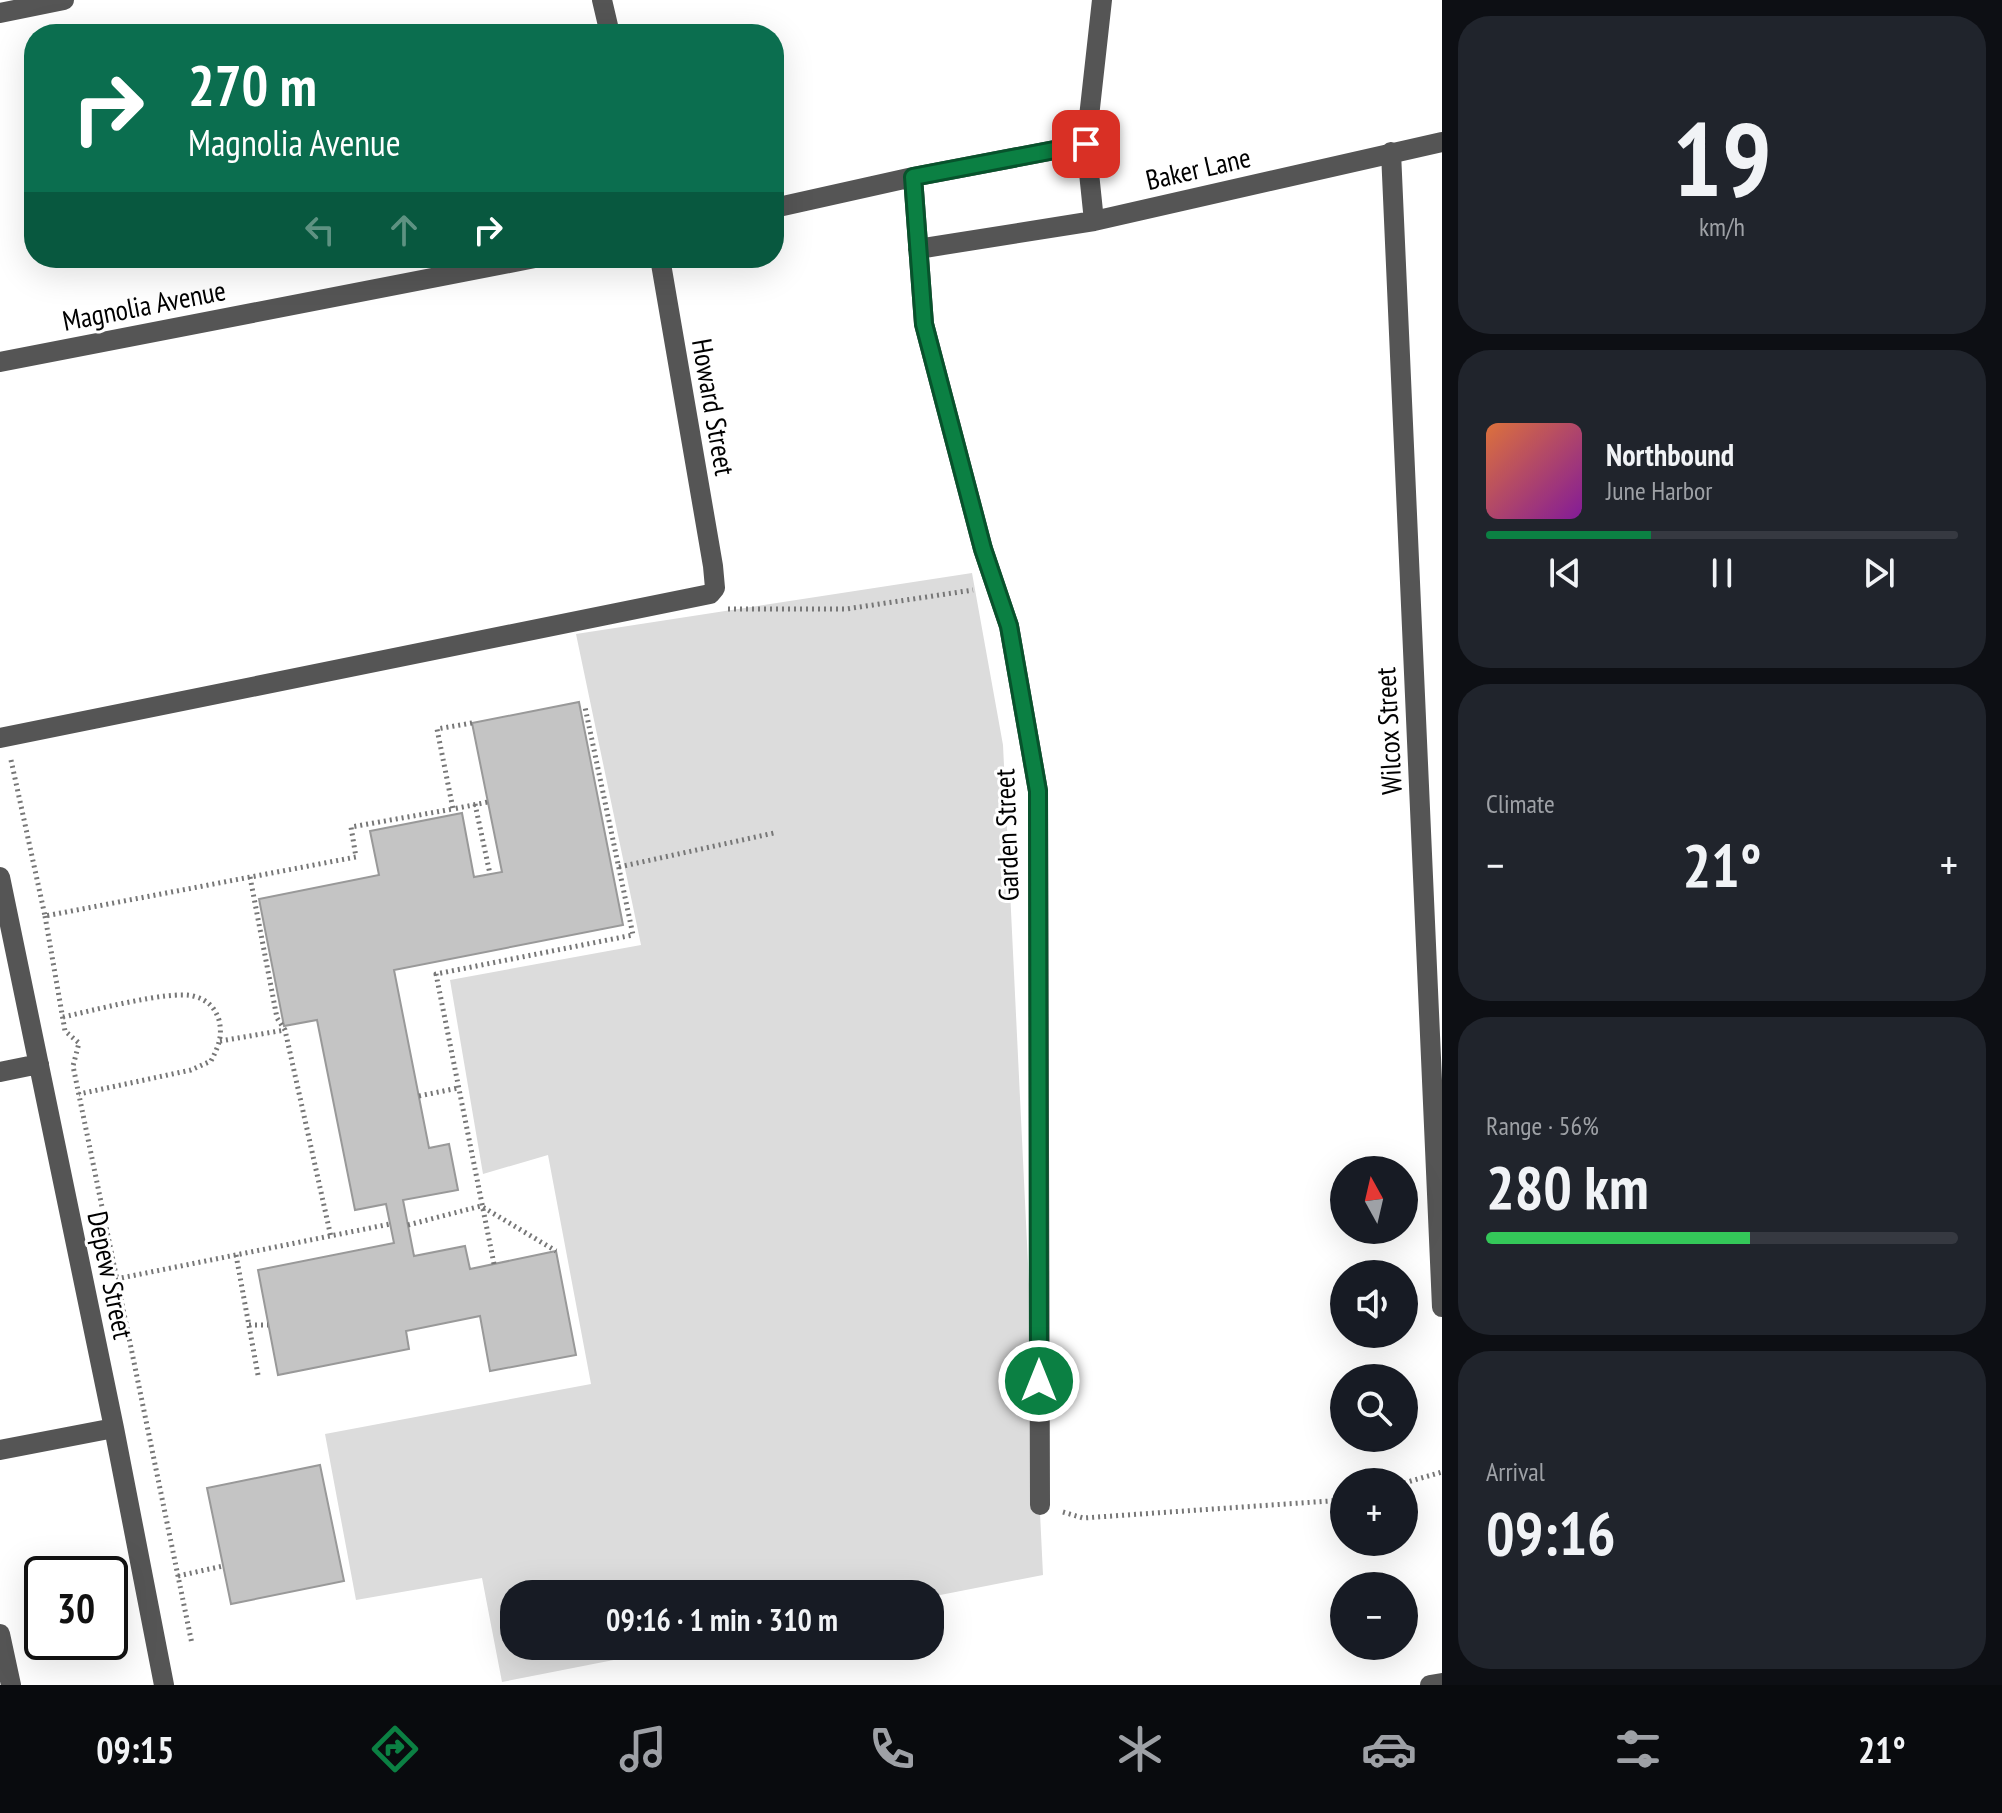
<!DOCTYPE html>
<meta charset="utf-8">
<style>
body{margin:0;font-family:"PT Sans Narrow",sans-serif;background:#20242c;color:#f1f3f6;height:100vh;display:flex;flex-direction:column;font-size:30px;white-space:nowrap}
*{box-sizing:border-box;margin:0}
p{font-size:26px;color:#9ea1a6}
.icon{flex:none;width:44px;height:44px;fill:none;stroke:currentColor;stroke-width:2;stroke-linecap:round;stroke-linejoin:round}
.map{position:relative;flex:1;overflow:hidden}
.side{display:flex;flex-direction:column;gap:16px;padding:16px;background:#0d0f14;width:560px}
.side>*{flex:none}
.banner{position:absolute;left:24px;top:24px;width:760px;height:244px;border-radius:32px;box-shadow:0 8px 32px #0002;background:#0b6e4f;color:#fff;overflow:hidden}
.needle{width:52px;rotate:352deg}
.fabs{position:absolute;left:1330px;top:1156px;display:grid;gap:16px}
.fabs a{display:grid;place-items:center;width:88px;height:88px;border-radius:50%;background:#171b24;box-shadow:0 8px 32px #0002;font-size:40px}
.speed{position:absolute;left:24px;top:1556px;display:flex;gap:16px;font-size:40px;font-weight:700;text-align:center}
.speed>*{display:grid;place-content:center;width:104px;height:104px;border-radius:50%;background:#171b24;box-shadow:0 8px 32px #0002;line-height:1}
.speed .limit{border:4px solid #111;border-radius:12px;background:#fff;color:#111}
.pin{position:absolute;display:grid;place-items:center;width:68px;height:68px;color:#fff;margin:-34px;border-radius:16px;box-shadow:0 4px 12px #0006}
.me{position:absolute;width:88px;margin:-44px;rotate:0deg;stroke-linejoin:round;filter:drop-shadow(0 0 6px #0008)}
.turn{display:flex;align-items:center;gap:28px;height:168px;padding:0 32px;font-size:36px}
.turn .icon{width:104px;height:104px;stroke-width:2.5}
.turn b{display:block;font-size:56px;line-height:68px}
.lanes{display:flex;align-items:center;height:76px;padding:0 32px;background:#0003;justify-content:center;gap:40px;direction:ltr}
.lanes .off{opacity:.35}
.big{font-size:60px;font-weight:800;line-height:1.1}
.side .card{flex:1;display:flex;flex-direction:column;justify-content:center;gap:12px;min-width:0;padding:0 28px;border-radius:32px;background:#20242c}
.side .dial{align-items:center;gap:0}
.dial b{font-size:104px;line-height:1}
.song{display:flex;align-items:center;gap:24px}
.cover{width:96px;height:96px;border-radius:12px;background:linear-gradient(135deg,hsl(20 70% 55%),hsl(290 70% 35%))}
.played{height:8px;border-radius:4px;background:linear-gradient(90deg,#0b8043 35%,#363941 35%)}
.keys{display:flex;justify-content:space-around;direction:ltr}
.heat{display:flex;justify-content:space-between;align-items:center;font-size:44px;direction:ltr}
.charge{height:12px;border-radius:6px;background:linear-gradient(90deg,#34c759 56%,#363941 0)}
.trip{position:absolute;left:500px;top:1580px;width:444px;height:80px;border-radius:32px;background:#171b24;box-shadow:0 8px 32px #0002;font-weight:800;line-height:80px;text-align:center}
.menu{display:flex;height:128px;justify-content:space-around;align-items:center;background:#090b0e;color:#9ea1a6}
.menu .icon{width:56px;height:56px}
.menu .on{color:#0b8043}
.menu b{font-size:36px;color:#f1f3f6}
main{display:flex;flex:1;min-height:0}
.map>svg:first-child{display:block}
</style>
<main>
<div class="map">
<svg width="1442" height="1685" viewBox="0 0 1442 1685">
<rect width="100%" height="100%" fill="#fff"/>
<!-- green -->
<path fill="#dcdcdc" d="M972 573 1003 745 1043 1575 930 1597V1594H514V1646H685L502 1682 482 1578 356 1600 325 1434 591 1384 548 1155 483 1174 450 980 641 945 576 634Z"/>
<!-- building -->
<path fill="#c4c4c4" stroke="#999" stroke-width="2" d="M579 702 623 925 394 970 429 1148 449 1144 458 1190 403 1200 414 1256 465 1246 470 1269 556 1251 576 1355 490 1371 480 1316 406 1331 409 1349 278 1375 258 1270 394 1243 386 1204 355 1210 317 1020 284 1026 259 899 379 875 370 831 462 813 474 877 502 872 472 723Z
M320 1465 344 1581 231 1604 207 1488Z"/>
<g fill="none" stroke-linecap="round" stroke-linejoin="round">
<!-- path -->
<path stroke="#777" stroke-width="5" stroke-dasharray="2 4" stroke-linecap="butt" d="M728 609H846L973 590
M472 723 437 729 453 809 488 802
M11 760 45 916 356 857 351 827 453 809
M475 804 490 874
M619 867 774 833
M250 877 277 1018 285 1030 331 1237
M45 916 65 1031 79 1043 73 1066 192 1644
M63 1017C91 1011 169 990 193 996 206 999 215 1007 219 1020 223 1037 218 1047 211 1061L191 1070 79 1094
M220 1041 285 1030
M419 1096 458 1088
M408 1225 481 1206 556 1251
M236 1255 258 1375
M494 1264 436 974 633 935 585 707
M116 1279 390 1224
M249 1325H268
M1404 1483 1442 1472
M1063 1512 1083 1518 1344 1500
M178 1576 223 1566"/>
<!-- minor -->
<path stroke="#555" stroke-width="20" d="M602 0 610 34
M0 13 64 0
M1391 152 1442 1307
M913 177 924 324 983 549 1009 626 1038 791 1040 1505
M774 208 913 177 1086 144
M1094 221 1086 144 1102 0
M918 249 1094 221 1442 142
M0 362 535 258
M0 738 710 594 715 588 713 566 660 258
M0 877 114 1428 164 1685
M0 1072 39 1064
M0 1450 114 1428
M0 1634 11 1685
M1430 1685 1442 1683"/>
</g>
<g fill="none" stroke-linecap="round" stroke-linejoin="round">
<!-- route casing -->
<g stroke="#07532c" stroke-width="20">
<path id="route" d="M1039 1381 1038 791 1009 626 983 549 924 324 913 177 1086 144"/>
</g>
<!-- route -->
<use href="#route" stroke="#0b8043" stroke-width="14"/>
</g>
<g text-anchor="middle" dominant-baseline="central" stroke-width="6" stroke-linejoin="round" paint-order="stroke">
<!-- street labels -->
<g font-size="28" fill="#000" stroke="#fff">
<text transform="translate(1198 168) rotate(-13)">Baker Lane</text>
<text transform="translate(144 305) rotate(-11)">Magnolia Avenue</text>
<text transform="translate(714 407) rotate(80)">Howard Street</text>
<text transform="translate(1388 731) rotate(-93)">Wilcox Street</text>
<text transform="translate(1006 835) rotate(-92)">Garden Street</text>
<text transform="translate(111 1275) rotate(78)">Depew Street</text>
</g>
</g>
</svg>
<div class="fabs">
<a><svg class="needle" viewBox="-14 -14 28 28"><path d="M0-13l5 13h-10z" fill="#e53935"/><path d="M0 13l5-13h-10z" fill="#9ea1a6"/></svg></a>
<a><svg class="icon" aria-label="sound" viewBox="0 0 24 24"><path d="M4 9h4l5-4v14l-5-4H4zM17 9q2 3 0 6"/></svg></a>
<a><svg class="icon" aria-label="search" viewBox="0 0 24 24"><circle cx="10" cy="10" r="6"/><path d="M15 15l6 6"/></svg></a>
<a>+</a>
<a>−</a>
</div>
<div class="speed"><div class="limit">30</div></div>
<div class="pin" style="left:1086px;top:144px;background:#d93025"><svg class="icon" aria-label="arrive" viewBox="0 0 24 24"><path d="M6 21V4h12l-3 4 3 4H6"/></svg></div>
<svg class="me" style="left:1039px;top:1381px" viewBox="-20 -20 40 40"><circle r="17" fill="#0b8043" stroke="#fff" stroke-width="3"/><path d="M0-11L8 9 0 5-8 9z" fill="#fff"/></svg>
<div class="trip">09:16 · 1 min · 310 m</div>
<div class="banner">
<div class="turn"><svg class="icon" aria-label="right" viewBox="0 0 24 24"><path d="M7 20v-9h11M14 6l5 5-5 5"/></svg><div><b>270 m</b>Magnolia Avenue</div></div>
<div class="lanes"><svg class="icon off" aria-label="left" viewBox="0 0 24 24"><path d="M17 20v-9H6M10 6l-5 5 5 5"/></svg><svg class="icon off" aria-label="ahead" viewBox="0 0 24 24"><path d="M12 20V5M6 11l6-6 6 6"/></svg><svg class="icon" aria-label="right" viewBox="0 0 24 24"><path d="M7 20v-9h11M14 6l5 5-5 5"/></svg></div>
</div>
</div>
<section class="side">
<div class="card dial"><b>19</b><p>km/h</p></div>
<div class="card">
<div class="song"><i class="cover"></i><div><b>Northbound</b><p>June Harbor</p></div></div>
<div class="played"></div>
<div class="keys"><svg class="icon" aria-label="previous" viewBox="0 0 24 24"><path d="M18 5L8 12l10 7zM5 5v14"/></svg><svg class="icon" aria-label="pause" viewBox="0 0 24 24"><path d="M8 5v14M16 5v14"/></svg><svg class="icon" aria-label="next" viewBox="0 0 24 24"><path d="M6 5l10 7-10 7zM19 5v14"/></svg></div>
</div>
<div class="card"><p>Climate</p>
<div class="heat"><a>−</a><b class="big">21°</b><a>+</a></div>
</div>
<div class="card"><p>Range · 56%</p><b class="big">280 km</b><div class="charge"></div></div>
<div class="card"><p>Arrival</p><b class="big">09:16</b></div>
</section>
</main>
<nav class="menu">
<b>09:15</b>
<svg class="icon on" aria-label="directions" viewBox="0 0 24 24"><path d="M12 3l9 9-9 9-9-9zM9 14v-3h6M13 9l2 2-2 2"/></svg>
<svg class="icon" aria-label="music" viewBox="0 0 24 24"><path d="M9 18V5l10-2v13"/><circle cx="6" cy="18" r="3"/><circle cx="16" cy="16" r="3"/></svg>
<svg class="icon" aria-label="phone" viewBox="0 0 24 24"><path d="M5 4h4l2 5-3 2q2 4 5 5l2-3 5 2v4C11 20 4 13 5 4z"/></svg>
<svg class="icon" aria-label="climate" viewBox="0 0 24 24"><path d="M12 3v18M4 7l16 10M4 17L20 7"/></svg>
<svg class="icon" aria-label="car" viewBox="0 0 24 24"><path d="M5 17H2v-5l4-1 3-4h7l3 4 3 1v5h-3M9 17h6M6 11h13"/><circle cx="7" cy="17" r="2"/><circle cx="17" cy="17" r="2"/></svg>
<svg class="icon" aria-label="filters" viewBox="0 0 24 24"><path d="M4 7h16M4 17h16"/><circle cx="9" cy="7" r="2"/><circle cx="15" cy="17" r="2"/></svg>
<b>21°</b>
</nav>
